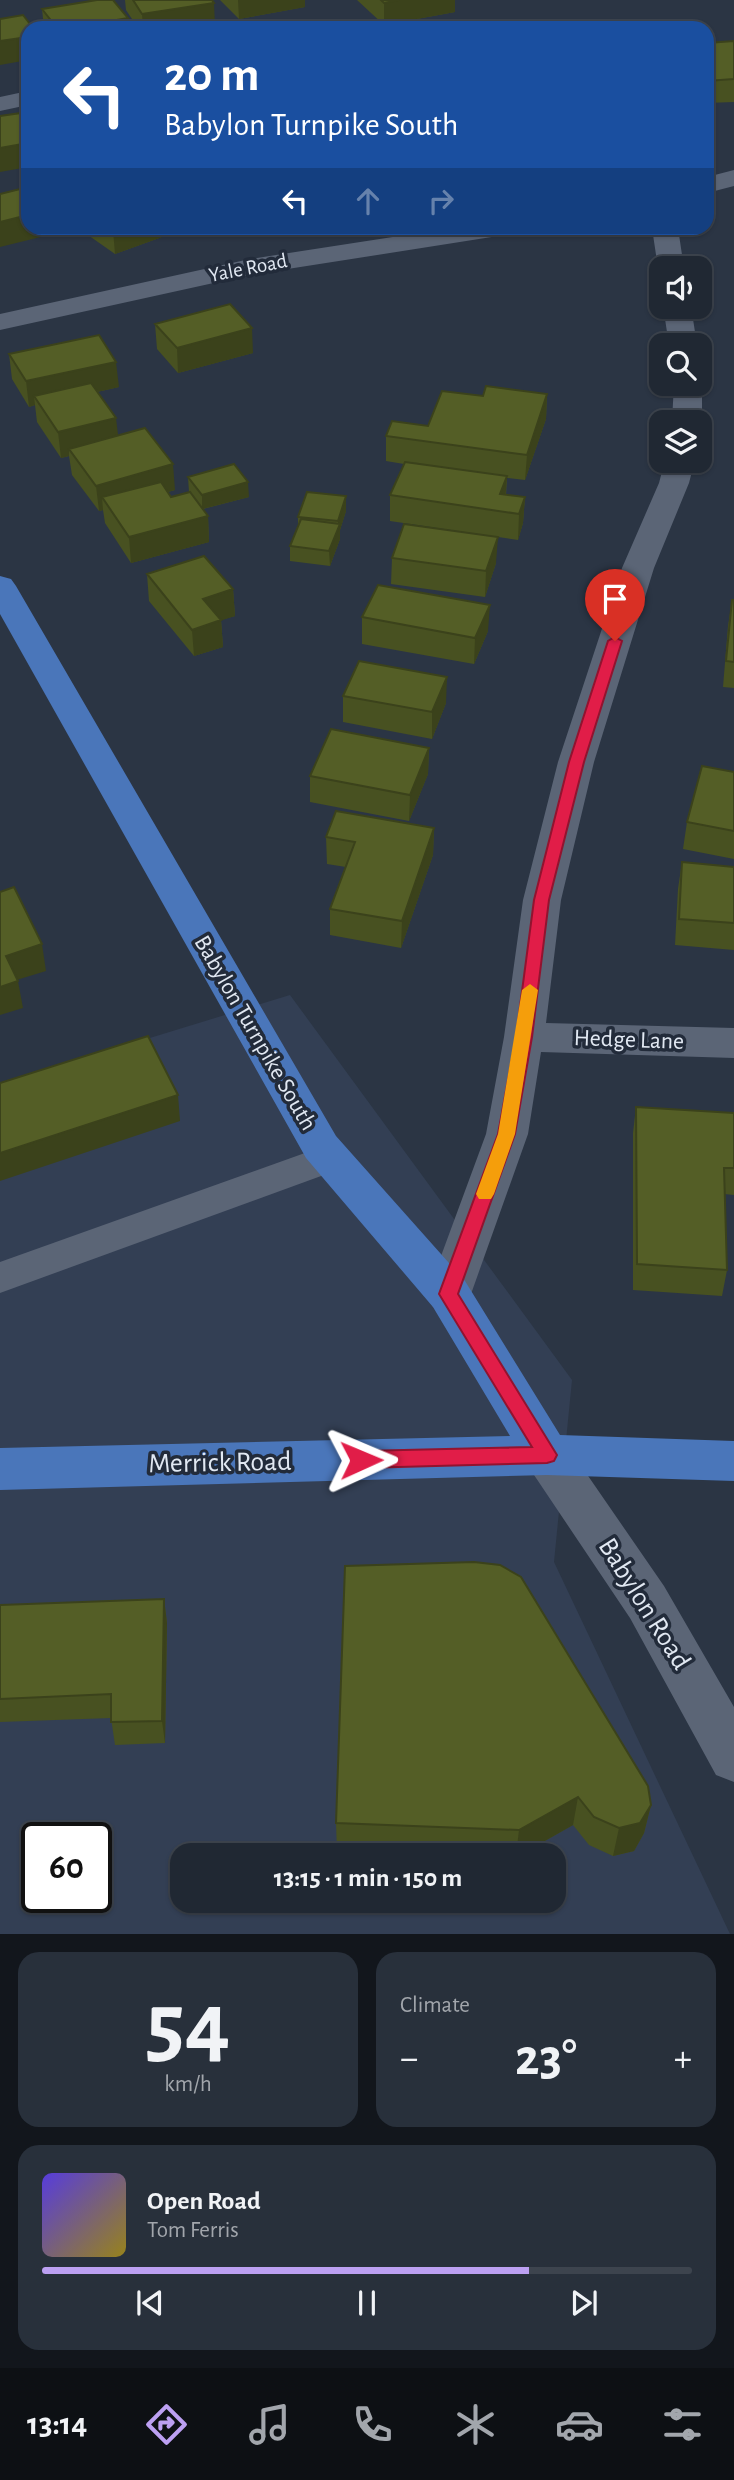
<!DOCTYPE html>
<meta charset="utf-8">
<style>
body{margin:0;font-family:"Alegreya Sans",sans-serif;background:#28303b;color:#f1f3f6;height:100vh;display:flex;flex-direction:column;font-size:26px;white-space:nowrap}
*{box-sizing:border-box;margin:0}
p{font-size:23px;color:#a2a6ac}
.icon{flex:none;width:38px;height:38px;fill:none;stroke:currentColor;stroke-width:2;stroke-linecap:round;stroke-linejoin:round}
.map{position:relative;height:1934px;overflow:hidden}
.details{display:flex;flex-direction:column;gap:18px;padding:18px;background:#12161c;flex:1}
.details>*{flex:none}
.guide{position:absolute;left:21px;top:21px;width:693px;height:214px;border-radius:21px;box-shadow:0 2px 5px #0004,0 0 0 2px #3d444e;background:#1a4fa0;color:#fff;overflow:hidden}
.controls{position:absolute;left:649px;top:256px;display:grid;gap:14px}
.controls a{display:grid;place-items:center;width:63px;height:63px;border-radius:14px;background:#202833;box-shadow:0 2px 5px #0004,0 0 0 2px #3d444e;font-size:35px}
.speed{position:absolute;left:21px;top:1822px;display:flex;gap:14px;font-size:35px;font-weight:700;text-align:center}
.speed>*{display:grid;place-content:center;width:91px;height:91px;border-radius:50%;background:#202833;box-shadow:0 2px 5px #0004,0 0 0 2px #3d444e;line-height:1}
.speed .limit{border:4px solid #111;border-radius:10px;background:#fff;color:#111}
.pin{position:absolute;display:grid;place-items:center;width:60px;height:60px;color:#fff;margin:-72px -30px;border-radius:50% 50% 50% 0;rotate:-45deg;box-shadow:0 0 7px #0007}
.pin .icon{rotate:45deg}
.me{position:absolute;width:77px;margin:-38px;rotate:89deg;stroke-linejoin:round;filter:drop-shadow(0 0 5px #0008)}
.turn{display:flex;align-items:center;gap:24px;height:147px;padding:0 28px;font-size:32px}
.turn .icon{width:91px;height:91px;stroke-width:2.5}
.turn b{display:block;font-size:49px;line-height:60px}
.lanes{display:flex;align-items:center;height:66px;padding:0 28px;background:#0003;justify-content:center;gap:35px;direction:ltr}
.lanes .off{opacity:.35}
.big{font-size:52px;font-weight:700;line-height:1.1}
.details .widget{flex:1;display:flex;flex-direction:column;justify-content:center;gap:10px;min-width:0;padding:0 24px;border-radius:21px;background:#28303b}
.details .dial{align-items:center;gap:0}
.dial b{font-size:91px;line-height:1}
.song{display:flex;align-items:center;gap:21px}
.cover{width:84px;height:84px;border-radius:10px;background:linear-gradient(135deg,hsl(250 70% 55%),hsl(50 70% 35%))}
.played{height:7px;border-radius:4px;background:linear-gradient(90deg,#bca0f2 75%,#3d444e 75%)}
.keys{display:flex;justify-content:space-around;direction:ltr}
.heat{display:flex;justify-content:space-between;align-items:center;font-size:38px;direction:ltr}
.details .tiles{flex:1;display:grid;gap:18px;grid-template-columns:1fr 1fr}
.widget:last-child{grid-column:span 2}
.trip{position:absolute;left:170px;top:1843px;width:396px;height:70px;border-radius:21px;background:#202833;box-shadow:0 2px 5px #0004,0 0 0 2px #3d444e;font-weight:700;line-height:70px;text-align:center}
.tabs{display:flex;height:112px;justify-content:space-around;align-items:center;background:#0d1014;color:#a2a6ac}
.tabs .icon{width:49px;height:49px}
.tabs .on{color:#bca0f2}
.tabs b{font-size:32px;color:#f1f3f6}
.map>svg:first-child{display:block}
</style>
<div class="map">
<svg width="734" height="1934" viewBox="0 0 734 1934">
<rect width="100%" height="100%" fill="#2b3544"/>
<!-- built -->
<path fill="#333f54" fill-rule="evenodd" d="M290 995 572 1380 554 1562 730 1934H0V1084ZM37 1838H96V1897H37ZM182 1855H553V1900H182Z"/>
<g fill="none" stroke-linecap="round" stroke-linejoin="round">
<!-- lane -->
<path fill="#5b6576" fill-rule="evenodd" d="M330 1144 343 1148 348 1158 343 1168 0 1293V1262Z"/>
<!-- street -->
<path fill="#5b6576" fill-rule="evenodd" d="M28 91V105L0 111V97Z
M734 170V186L707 193V177Z
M451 228H511L507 234 498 236 250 275 0 330V314L250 259Z
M652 228H678L684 268H662V274L658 268Z
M663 306H691L697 345H669Z
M700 380 702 383V422L700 424V422H672L674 383H700Z
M665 460H695L689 483 654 568 594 762 561 900 546 1023 734 1028V1058L541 1052 528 1134 471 1294 465 1307 449 1312 433 1307 427 1294 486 1134 504 1037 523 900 558 762 622 568 659 483Z
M547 1435 564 1441 664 1586 734 1707V1782L716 1775 630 1618 530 1469 524 1455 530 1441Z"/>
<!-- primary -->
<path fill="#4a76ba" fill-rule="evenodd" d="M0 576 11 579 16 586 336 1136 465 1281 560 1435 734 1441V1481L547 1475 0 1490V1448L510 1436 433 1307 306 1158 0 614Z"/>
</g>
<!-- wall -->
<path fill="#485121" d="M125 0H212L215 26 200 28H138L126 10Z
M220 0H305V7L239 19Z
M357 0H455V12L384 25Z
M42 9 128 18 129 28H44Z
M734 41V102L707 103V43Z
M78 228H184V229L115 254Z
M155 324 253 353 178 373 157 349Z
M9 354 119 387 97 392 118 435 175 490 168 492 171 497 189 492 188 477 249 497 203 509 208 516 209 542 131 563 105 523 103 510 99 511 72 475 69 456 61 458 37 422 35 405 29 407 12 379Z
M547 394 546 419 525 480 507 478 506 495 525 497 523 523 518 540 390 521V495L404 464 386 461V436L428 426 483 396Z
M346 496V511L340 530V539L330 566 290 561V546L298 526V517Z
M392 558 496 563 485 597 391 584Z
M147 574 233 589 235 616 221 620 223 647 194 656 149 601Z
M732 600H734V688L723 687 728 626Z
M362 617 488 631 474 664 362 644Z
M343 696 446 703 432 739 343 722Z
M429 748 428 774 409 821 310 802V776Z
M734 772V859L683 849 687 822Z
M434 828 433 855 401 948 330 935V909L346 867 327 864 326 837Z
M682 862 734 867V950L675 945 678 889Z
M636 1107 734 1113V1195L724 1194 727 1270 722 1296 633 1290V1133Z
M345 1566 651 1805 644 1833 634 1851 613 1856 589 1845 573 1825 520 1855H458L337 1851 336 1823Z
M164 1599 167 1623 165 1743 115 1745 111 1718 0 1722V1605Z"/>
<!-- shaded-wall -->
<path fill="#3b421b" d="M238 0H305V7L239 19Z
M399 0H455V12L384 25V3Z
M214 3 215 26 200 28H143L142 14Z
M128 18 129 28H72Z
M28 37V60L0 65V41Z
M28 143V167L0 172V148Z
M28 215V228H56L57 233 0 247V222Z
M119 228H184V229L115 254 113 230Z
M211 228H223L211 230Z
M252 328 253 353 178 373 177 348Z
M116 362 119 387 39 405 34 396 35 405 29 407 26 381Z
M547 394 546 419 525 480 527 455Z
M116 418 119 443 69 449V456L61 458 58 432Z
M173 464 175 490 109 508 102 497 103 510 99 511 96 486Z
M507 476 505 502 500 494Z
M248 482 249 497 202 509V495Z
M346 496V511L340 530V539L330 566 329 551 338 530V521Z
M525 497 523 523 518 540 519 514Z
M208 516 209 542 131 563 129 537Z
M498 537 496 563 485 597 486 571Z
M233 589 235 616 204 626 203 599Z
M490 605 488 631 474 664 475 638Z
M221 620 223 647 194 656 192 630Z
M447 677 446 703 432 739V712Z
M429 748 428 774 409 821 410 795Z
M434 828 433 855 401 948 402 921Z
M42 944 46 971 10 982 6 956Z
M18 981 23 1008 0 1015V987Z
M178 1095 180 1121 0 1181V1153Z
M164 1599 167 1623 165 1743 162 1721Z
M578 1797 573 1825 520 1855H516L519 1830Z
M651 1805 644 1833 634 1851 613 1856 619 1828Z"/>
<!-- building -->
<path fill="#545e26" stroke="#3b421b" stroke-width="2" d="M97 0H113L128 18 72 28H57L42 9Z
M133 0H212L214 3 142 14Z
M381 0H399L384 3Z
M23 15 33 28H28V37L0 41V19Z
M734 41V79L707 81V43Z
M28 112V143L0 148V116Z
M28 187V215L0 222V194Z
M230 304 252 328 177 348 155 324Z
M99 335 116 362 26 381 9 354Z
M91 383 116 418 58 432 34 396Z
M486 386 547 394 527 455 386 436 392 421 428 426 442 391 483 396Z
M145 428 173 464 96 486 69 449Z
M405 462 507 476 500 494 525 497 519 514 390 495Z
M234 464 248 482 202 495 188 477Z
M161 482 171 497 190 492 208 516 129 537 102 497Z
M307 492 346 496 338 521 298 517Z
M301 519 340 524 329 551 290 546Z
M404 524 498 537 486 571 392 558Z
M204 556 233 589 203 599 221 620 192 630 147 574Z
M378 585 490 605 475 638 362 617Z
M732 600H734V662L726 661Z
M359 661 447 677 432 712 343 696Z
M331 729 429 748 410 795 310 776Z
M702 766 734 772V831L687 822Z
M336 811 434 828 402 921 330 909 355 842 326 837Z
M682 862 734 867V923L679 919Z
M14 887 42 944 6 956 18 981 0 987V892Z
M148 1036 178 1095 0 1153V1083Z
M636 1107 734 1113V1168H724L727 1270 637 1264Z
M474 1562 500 1565 521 1577 648 1786 651 1805 640 1823 619 1828 594 1817 578 1797 519 1830 336 1823 345 1566Z
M164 1599 162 1721 111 1722V1694L0 1699V1605Z"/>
<!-- route -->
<path fill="#e11d48" stroke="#92132f" stroke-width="2" d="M615 637 622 641 584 762 549 900 532 1037 515 1134 458 1294 557 1455 554 1461 547 1463 361 1468 354 1465 352 1460 354 1454 361 1451 532 1447 439 1294 498 1134 516 1037 534 900 569 762 608 641Z"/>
<!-- slow -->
<path fill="#f59e0b" d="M530 984 538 990 515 1134 494 1194 491 1199H479L476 1194 498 1134 522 990Z"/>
<g text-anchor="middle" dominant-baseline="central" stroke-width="7" stroke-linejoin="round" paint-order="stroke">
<!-- far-street labels -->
<g font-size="21" fill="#e1e8f2" stroke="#222b3a">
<text transform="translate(248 268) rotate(-11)">Yale Road</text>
</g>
<!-- street labels -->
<g font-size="24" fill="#e1e8f2" stroke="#222b3a">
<text transform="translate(255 1033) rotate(60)">Babylon Turnpike South</text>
<text transform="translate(629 1040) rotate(2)">Hedge Lane</text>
</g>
<!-- near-street labels -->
<g font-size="28" fill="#e1e8f2" stroke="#222b3a">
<text transform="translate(220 1463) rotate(-1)">Merrick Road</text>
<text transform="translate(644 1604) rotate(58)">Babylon Road</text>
</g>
</g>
</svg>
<div class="controls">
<a><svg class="icon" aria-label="sound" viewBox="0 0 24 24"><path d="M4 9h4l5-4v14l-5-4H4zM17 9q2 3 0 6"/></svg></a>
<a><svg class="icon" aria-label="search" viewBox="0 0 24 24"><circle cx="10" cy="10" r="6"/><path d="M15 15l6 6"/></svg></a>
<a><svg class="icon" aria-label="layers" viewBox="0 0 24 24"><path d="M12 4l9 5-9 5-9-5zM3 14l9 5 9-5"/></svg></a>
</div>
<div class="speed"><div class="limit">60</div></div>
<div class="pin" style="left:615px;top:641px;background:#d93025"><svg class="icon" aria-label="arrive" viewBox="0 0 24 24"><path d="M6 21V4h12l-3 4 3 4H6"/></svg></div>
<svg class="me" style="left:361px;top:1460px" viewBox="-20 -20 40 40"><path d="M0-17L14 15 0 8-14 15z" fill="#e11d48" stroke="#fff" stroke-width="4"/></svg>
<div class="trip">13:15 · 1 min · 150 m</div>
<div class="guide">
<div class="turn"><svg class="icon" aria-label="left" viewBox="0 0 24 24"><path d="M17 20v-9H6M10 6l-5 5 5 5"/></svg><div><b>20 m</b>Babylon Turnpike South</div></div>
<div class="lanes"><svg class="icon" aria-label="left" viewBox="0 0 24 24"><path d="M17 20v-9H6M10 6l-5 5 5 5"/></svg><svg class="icon off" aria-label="ahead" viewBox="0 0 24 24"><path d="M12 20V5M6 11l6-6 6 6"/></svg><svg class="icon off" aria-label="right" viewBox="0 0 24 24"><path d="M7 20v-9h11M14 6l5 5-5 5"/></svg></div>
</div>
</div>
<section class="details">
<div class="tiles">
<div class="widget dial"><b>54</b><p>km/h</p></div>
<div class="widget"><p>Climate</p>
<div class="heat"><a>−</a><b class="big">23°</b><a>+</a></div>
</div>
<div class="widget">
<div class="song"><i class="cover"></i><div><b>Open Road</b><p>Tom Ferris</p></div></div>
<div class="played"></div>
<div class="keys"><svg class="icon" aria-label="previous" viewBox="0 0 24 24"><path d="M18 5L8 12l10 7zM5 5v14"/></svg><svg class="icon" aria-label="pause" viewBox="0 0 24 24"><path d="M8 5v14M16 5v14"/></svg><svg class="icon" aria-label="next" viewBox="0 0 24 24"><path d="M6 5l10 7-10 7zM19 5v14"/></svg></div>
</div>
</div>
</section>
<nav class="tabs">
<b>13:14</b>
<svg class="icon on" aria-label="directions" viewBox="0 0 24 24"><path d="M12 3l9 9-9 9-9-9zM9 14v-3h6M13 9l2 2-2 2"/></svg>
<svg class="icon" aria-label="music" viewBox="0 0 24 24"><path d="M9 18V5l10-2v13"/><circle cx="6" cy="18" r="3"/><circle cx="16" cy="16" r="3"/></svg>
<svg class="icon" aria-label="phone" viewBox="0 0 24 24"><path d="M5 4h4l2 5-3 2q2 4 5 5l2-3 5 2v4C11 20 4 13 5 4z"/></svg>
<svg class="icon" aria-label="climate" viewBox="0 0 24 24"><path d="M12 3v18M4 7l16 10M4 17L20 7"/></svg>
<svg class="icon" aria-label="car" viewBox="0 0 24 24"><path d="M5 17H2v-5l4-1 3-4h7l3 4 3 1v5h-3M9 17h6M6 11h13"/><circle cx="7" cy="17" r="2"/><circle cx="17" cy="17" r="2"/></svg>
<svg class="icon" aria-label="filters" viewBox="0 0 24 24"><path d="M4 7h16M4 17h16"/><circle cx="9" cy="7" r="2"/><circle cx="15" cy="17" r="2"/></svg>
</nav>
